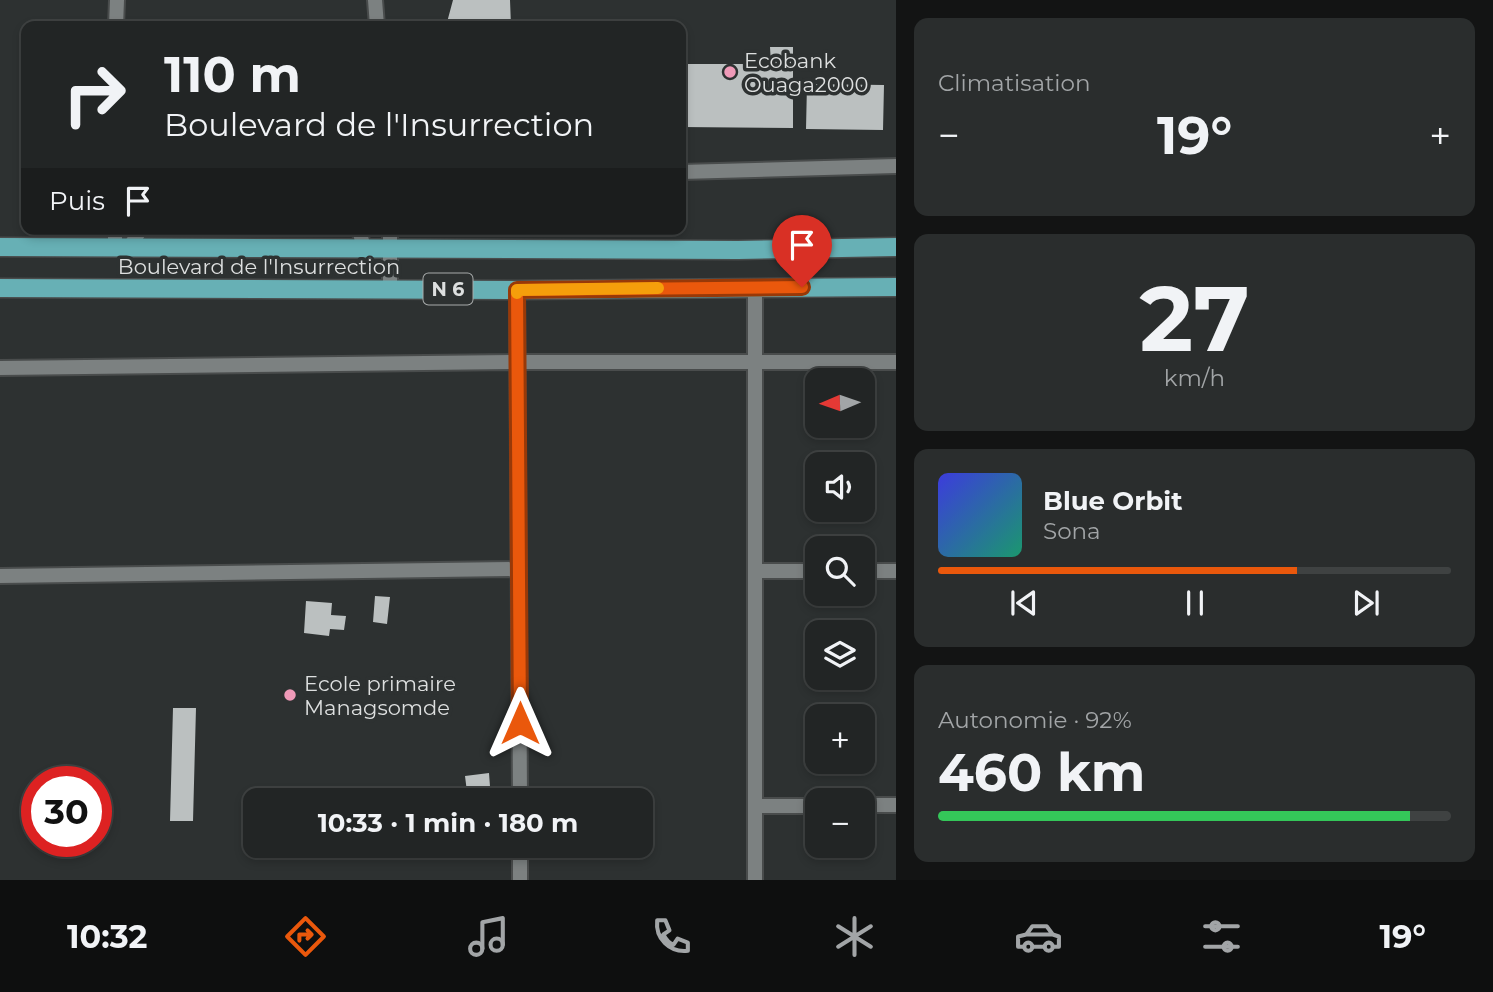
<!DOCTYPE html>
<html lang="fr">
<meta charset="utf-8">
<style>
body{margin:0;font-family:Montserrat,sans-serif;background:#2a2d2d;color:#f1f3f6;height:100vh;display:flex;flex-direction:column;font-size:26px;white-space:nowrap}
*{box-sizing:border-box;margin:0}
p{font-size:23px;color:#a2a5a7}
.icon{flex:none;width:38px;height:38px;fill:none;stroke:currentColor;stroke-width:2;stroke-linecap:round;stroke-linejoin:round}
.map{position:relative;flex:1;overflow:hidden}
.panel{display:flex;flex-direction:column;gap:18px;padding:18px;background:#131414;width:597px}
.panel>*{flex:none}
.guide{position:absolute;left:21px;top:21px;width:665px;height:214px;border-radius:14px;box-shadow:0 4px 10px #0003,0 0 0 2px #3f4242;background:#222525;color:#f1f3f6;overflow:hidden}
.needle{width:46px;rotate:268deg}
.controls{position:absolute;left:805px;top:368px;display:grid;gap:14px}
.controls a{display:grid;place-items:center;width:70px;height:70px;border-radius:14px;background:#222525;box-shadow:0 4px 10px #0003,0 0 0 2px #3f4242;font-size:35px}
.speed{position:absolute;left:21px;top:766px;display:flex;gap:14px;font-size:35px;font-weight:700;text-align:center}
.speed>*{display:grid;place-content:center;width:91px;height:91px;border-radius:50%;background:#222525;box-shadow:0 4px 10px #0003,0 0 0 2px #3f4242;line-height:1}
.speed .limit{border:10px solid #d22;background:#fff;color:#111}
.pin{position:absolute;display:grid;place-items:center;width:60px;height:60px;color:#fff;margin:-72px -30px;border-radius:50% 50% 50% 0;rotate:-45deg;box-shadow:0 0 7px #0007}
.pin .icon{rotate:45deg}
.me{position:absolute;width:77px;margin:-38px;rotate:0deg;stroke-linejoin:round;filter:drop-shadow(0 0 5px #0008)}
.turn{display:flex;align-items:center;gap:24px;height:147px;padding:0 28px;font-size:32px}
.turn .icon{width:91px;height:91px;stroke-width:2.5}
.turn b{display:block;font-size:49px;line-height:60px}
.then{display:flex;align-items:center;height:66px;padding:0 28px;background:#0003;gap:14px;font-size:26px}
.big{font-size:52px;font-weight:700;line-height:1.1}
.panel .widget{flex:1;display:flex;flex-direction:column;justify-content:center;gap:10px;min-width:0;padding:0 24px;border-radius:14px;background:#2a2d2d}
.panel .dial{align-items:center;gap:0}
.dial b{font-size:91px;line-height:1}
.song{display:flex;align-items:center;gap:21px}
.cover{width:84px;height:84px;border-radius:10px;background:linear-gradient(135deg,hsl(240 70% 55%),hsl(160 70% 35%))}
.played{height:7px;border-radius:4px;background:linear-gradient(90deg,#ea580c 70%,#3f4242 70%)}
.keys{display:flex;justify-content:space-around;direction:ltr}
.heat{display:flex;justify-content:space-between;align-items:center;font-size:38px;direction:ltr}
.charge{height:10px;border-radius:5px;background:linear-gradient(90deg,#34c759 92%,#3f4242 0)}
.trip{position:absolute;left:243px;top:788px;width:410px;height:70px;border-radius:14px;background:#222525;box-shadow:0 4px 10px #0003,0 0 0 2px #3f4242;font-weight:700;line-height:70px;text-align:center}
.dock{display:flex;height:112px;justify-content:space-around;align-items:center;background:#0e0f0f;color:#a2a5a7}
.dock .icon{width:49px;height:49px}
.dock .on{color:#ea580c}
.dock b{font-size:32px;color:#f1f3f6}
main{display:flex;flex:1;min-height:0}
.map>svg:first-child{display:block}
</style>
<main>
<div class="map">
<svg width="897" height="880" viewBox="0 0 897 880">
<rect width="100%" height="100%" fill="#2d3131"/>
<!-- building -->
<path fill="#bbc0c0" d="M453 0H510L511 26H446Z
M770 47H793V128L681 127V64H771Z
M807 84 884 85 883 130 806 129Z
M375 596 390 597 387 624 373 622Z
M306 601 332 603 331 615 346 616 344 630 330 629 329 636 304 633Z
M173 708H196L193 821H170Z
M489 773 491 800H468L465 776Z"/>
<g fill="none" stroke-linecap="round" stroke-linejoin="round">
<!-- lane casing -->
<g stroke="#494c4c" stroke-width="18">
<path id="lane" d="M681 172 897 166
M359 229 364 249
M129 248 141 229"/>
</g>
<!-- street casing -->
<g stroke="#494c4c" stroke-width="18">
<path id="street" d="M375 0 377 26
M116 26 117 0
M390 229V289
M115 248V229
M755 287V880
M517 290 520 800
M0 368 518 362H897
M755 571H817
M863 571H897
M0 576 519 569
M863 805H897
M755 806H817
M520 845V880"/>
</g>
<!-- primary casing -->
<g stroke="#494c4c" stroke-width="21">
<path id="primary" d="M0 247 738 250 897 247
M0 288 517 290 897 287"/>
</g>
<!-- lane -->
<use href="#lane" stroke="#7c8181" stroke-width="14"/>
<!-- street -->
<use href="#street" stroke="#7c8181" stroke-width="14"/>
<!-- primary -->
<use href="#primary" stroke="#67b0b5" stroke-width="18"/>
</g>
<g fill="none" stroke-linecap="round" stroke-linejoin="round">
<!-- route casing -->
<g stroke="#983908" stroke-width="18">
<path id="route" d="M520 723 517 290 802 287"/>
</g>
<!-- route -->
<use href="#route" stroke="#ea580c" stroke-width="12"/>
<!-- slow -->
<path stroke="#f59e0b" stroke-width="12" d="M517 293V290L658 288"/>
</g>
<!-- markers -->
<g fill="#ef9ab8" stroke="#2d3131" stroke-width="2.5">
<circle cx="730" cy="72" r="7"/>
<circle cx="290" cy="695" r="7"/>
</g>
<g text-anchor="middle" dominant-baseline="central" stroke-width="7" stroke-linejoin="round" paint-order="stroke">
<!-- shield labels -->
<rect fill="#2d3131" stroke="#a8abab" stroke-width="2" x="423.5" y="273.5" width="49" height="31" rx="5"/>
<g font-size="19" font-weight="bold" fill="#dddfdf">
<text x="448" y="289">N 6</text>
</g>
<!-- poi labels -->
<g font-size="21" fill="#dddfdf" stroke="#2d3131" text-anchor="start">
<text x="744" y="60">Ecobank<tspan x="744" dy="24">Ouaga2000</tspan></text>
<text x="304" y="683">Ecole primaire<tspan x="304" dy="24">Managsomde</tspan></text>
</g>
<!-- street labels -->
<g font-size="21" fill="#dddfdf" stroke="#2d3131">
<text x="259" y="266">Boulevard de l'Insurrection</text>
</g>
</g>
</svg>
<div class="controls">
<a><svg class="needle" viewBox="-14 -14 28 28"><path d="M0-13l5 13h-10z" fill="#e53935"/><path d="M0 13l5-13h-10z" fill="#a2a5a7"/></svg></a>
<a><svg class="icon" aria-label="sound" viewBox="0 0 24 24"><path d="M4 9h4l5-4v14l-5-4H4zM17 9q2 3 0 6"/></svg></a>
<a><svg class="icon" aria-label="search" viewBox="0 0 24 24"><circle cx="10" cy="10" r="6"/><path d="M15 15l6 6"/></svg></a>
<a><svg class="icon" aria-label="layers" viewBox="0 0 24 24"><path d="M12 4l9 5-9 5-9-5zM3 14l9 5 9-5"/></svg></a>
<a>+</a>
<a>−</a>
</div>
<div class="speed"><div class="limit">30</div></div>
<div class="pin" style="left:802px;top:287px;background:#d93025"><svg class="icon" aria-label="arrive" viewBox="0 0 24 24"><path d="M6 21V4h12l-3 4 3 4H6"/></svg></div>
<svg class="me" style="left:520px;top:723px" viewBox="-20 -20 40 40"><path d="M0-17L14 15 0 8-14 15z" fill="#ea580c" stroke="#fff" stroke-width="4"/></svg>
<div class="trip">10:33 · 1 min · 180 m</div>
<div class="guide">
<div class="turn"><svg class="icon" aria-label="right" viewBox="0 0 24 24"><path d="M7 20v-9h11M14 6l5 5-5 5"/></svg><div><b>110 m</b>Boulevard de l'Insurrection</div></div>
<div class="then">Puis<svg class="icon" aria-label="arrive" viewBox="0 0 24 24"><path d="M6 21V4h12l-3 4 3 4H6"/></svg></div>
</div>
</div>
<section class="panel">
<div class="widget"><p>Climatisation</p>
<div class="heat"><a>−</a><b class="big">19°</b><a>+</a></div>
</div>
<div class="widget dial"><b>27</b><p>km/h</p></div>
<div class="widget">
<div class="song"><i class="cover"></i><div><b>Blue Orbit</b><p>Sona</p></div></div>
<div class="played"></div>
<div class="keys"><svg class="icon" aria-label="previous" viewBox="0 0 24 24"><path d="M18 5L8 12l10 7zM5 5v14"/></svg><svg class="icon" aria-label="pause" viewBox="0 0 24 24"><path d="M8 5v14M16 5v14"/></svg><svg class="icon" aria-label="next" viewBox="0 0 24 24"><path d="M6 5l10 7-10 7zM19 5v14"/></svg></div>
</div>
<div class="widget"><p>Autonomie · 92%</p><b class="big">460 km</b><div class="charge"></div></div>
</section>
</main>
<nav class="dock">
<b>10:32</b>
<svg class="icon on" aria-label="directions" viewBox="0 0 24 24"><path d="M12 3l9 9-9 9-9-9zM9 14v-3h6M13 9l2 2-2 2"/></svg>
<svg class="icon" aria-label="music" viewBox="0 0 24 24"><path d="M9 18V5l10-2v13"/><circle cx="6" cy="18" r="3"/><circle cx="16" cy="16" r="3"/></svg>
<svg class="icon" aria-label="phone" viewBox="0 0 24 24"><path d="M5 4h4l2 5-3 2q2 4 5 5l2-3 5 2v4C11 20 4 13 5 4z"/></svg>
<svg class="icon" aria-label="climate" viewBox="0 0 24 24"><path d="M12 3v18M4 7l16 10M4 17L20 7"/></svg>
<svg class="icon" aria-label="car" viewBox="0 0 24 24"><path d="M5 17H2v-5l4-1 3-4h7l3 4 3 1v5h-3M9 17h6M6 11h13"/><circle cx="7" cy="17" r="2"/><circle cx="17" cy="17" r="2"/></svg>
<svg class="icon" aria-label="filters" viewBox="0 0 24 24"><path d="M4 7h16M4 17h16"/><circle cx="9" cy="7" r="2"/><circle cx="15" cy="17" r="2"/></svg>
<b>19°</b>
</nav>
